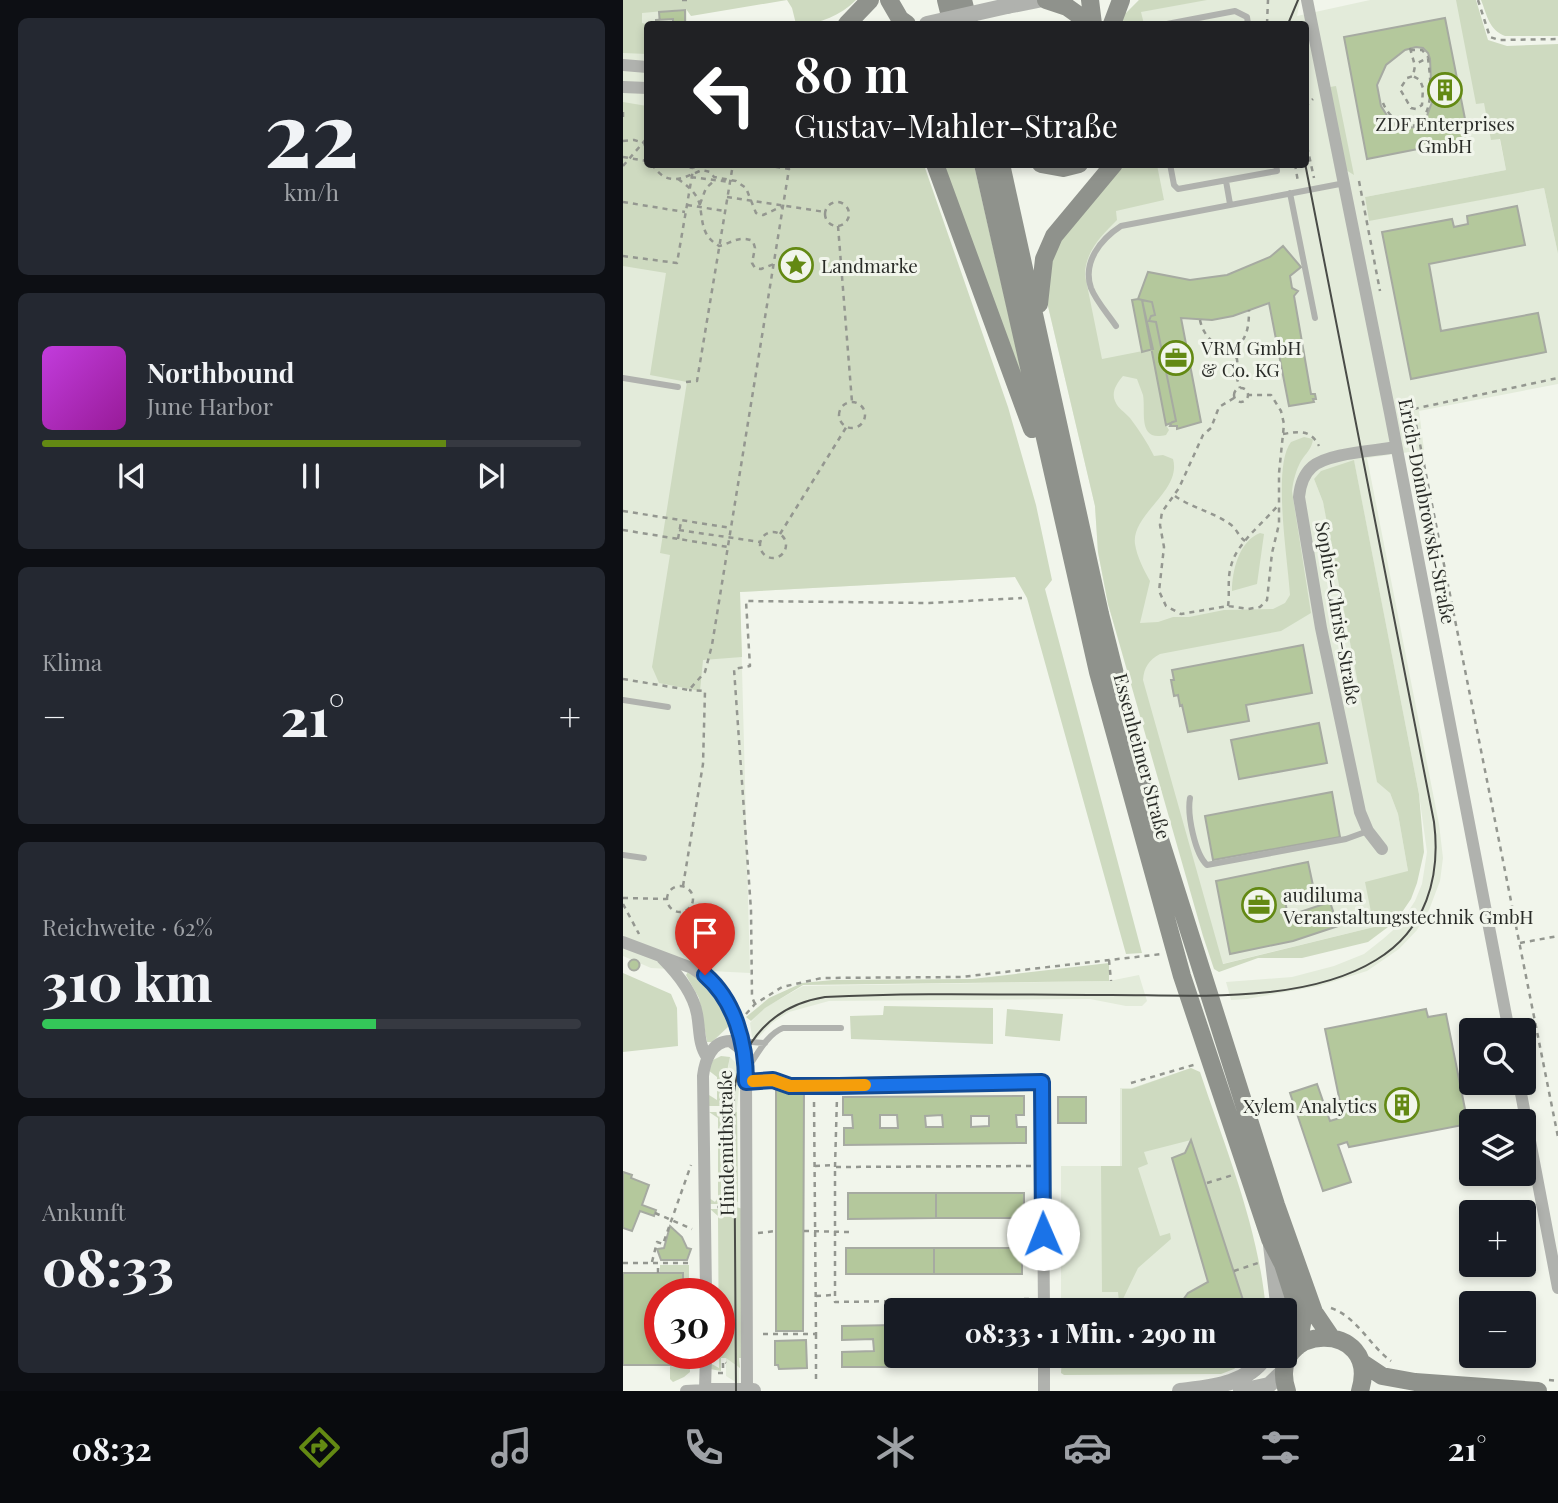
<!DOCTYPE html>
<html lang="de">
<meta charset="utf-8">
<style>
body{margin:0;font-family:"Playfair Display",serif;background:#242831;color:#f1f3f6;height:100vh;display:flex;flex-direction:column;font-size:26px;white-space:nowrap}
*{box-sizing:border-box;margin:0}
p{font-size:23px;color:#9ea1a6}
.icon{flex:none;width:38px;height:38px;fill:none;stroke:currentColor;stroke-width:2;stroke-linecap:round;stroke-linejoin:round}
.map{position:relative;flex:1;overflow:hidden}
.details{display:flex;flex-direction:column;gap:18px;padding:18px;background:#0d0f14;width:623px}
.details>*{flex:none}
.guide{position:absolute;left:21px;top:21px;width:665px;height:147px;border-radius:7px;box-shadow:0 4px 10px #0003;background:#202124;color:#fff;overflow:hidden}
.fabs{position:absolute;left:836px;top:1018px;display:grid;gap:14px}
.fabs a{display:grid;place-items:center;width:77px;height:77px;border-radius:7px;background:#171b24;box-shadow:0 4px 10px #0003;font-size:35px}
.speed{position:absolute;left:21px;top:1278px;display:flex;gap:14px;font-size:35px;font-weight:700;text-align:center}
.speed>*{display:grid;place-content:center;width:91px;height:91px;border-radius:50%;background:#171b24;box-shadow:0 4px 10px #0003;line-height:1}
.speed .limit{border:10px solid #d22;background:#fff;color:#111}
.pin{position:absolute;display:grid;place-items:center;width:60px;height:60px;color:#fff;margin:-72px -30px;border-radius:50% 50% 50% 0;rotate:-45deg;box-shadow:0 0 7px #0007}
.pin .icon{rotate:45deg}
.me{position:absolute;width:77px;margin:-38px;rotate:359deg;stroke-linejoin:round;filter:drop-shadow(0 0 5px #0008)}
.turn{display:flex;align-items:center;gap:24px;height:147px;padding:0 35px;font-size:32px}
.turn .icon{width:91px;height:91px;stroke-width:2.5}
.turn b{display:block;font-size:49px;line-height:60px}
.big{font-size:52px;font-weight:800;line-height:1.1}
.details .tile{flex:1;display:flex;flex-direction:column;justify-content:center;gap:10px;min-width:0;padding:0 24px;border-radius:10px;background:#242831}
.details .dial{align-items:center;gap:0}
.dial b{font-size:91px;line-height:1}
.song{display:flex;align-items:center;gap:21px}
.cover{width:84px;height:84px;border-radius:10px;background:linear-gradient(135deg,hsl(290 70% 55%),hsl(300 70% 35%))}
.played{height:7px;border-radius:4px;background:linear-gradient(90deg,#638913 75%,#363941 75%)}
.keys{display:flex;justify-content:space-around;direction:ltr}
.heat{display:flex;justify-content:space-between;align-items:center;font-size:38px;direction:ltr}
.charge{height:10px;border-radius:5px;background:linear-gradient(90deg,#34c759 62%,#363941 0)}
.trip{position:absolute;left:261px;top:1298px;width:413px;height:70px;border-radius:7px;background:#171b24;box-shadow:0 4px 10px #0003;font-weight:800;line-height:70px;text-align:center}
.tab-bar{display:flex;height:112px;justify-content:space-around;align-items:center;background:#090b0e;color:#9ea1a6}
.tab-bar .icon{width:49px;height:49px}
.tab-bar .active{color:#638913}
.tab-bar b{font-size:32px;color:#f1f3f6}
main{display:flex;flex:1;min-height:0}
.map>svg:first-child{display:block}
</style>
<main>
<section class="details">
<div class="tile dial"><b>22</b><p>km/h</p></div>
<div class="tile">
<div class="song"><i class="cover"></i><div><b>Northbound</b><p>June Harbor</p></div></div>
<div class="played"></div>
<div class="keys"><svg class="icon" aria-label="previous" viewBox="0 0 24 24"><path d="M18 5L8 12l10 7zM5 5v14"/></svg><svg class="icon" aria-label="pause" viewBox="0 0 24 24"><path d="M8 5v14M16 5v14"/></svg><svg class="icon" aria-label="next" viewBox="0 0 24 24"><path d="M6 5l10 7-10 7zM19 5v14"/></svg></div>
</div>
<div class="tile"><p>Klima</p>
<div class="heat"><a>−</a><b class="big">21°</b><a>+</a></div>
</div>
<div class="tile"><p>Reichweite · 62%</p><b class="big">310 km</b><div class="charge"></div></div>
<div class="tile"><p>Ankunft</p><b class="big">08:33</b></div>
</section>
<div class="map">
<svg width="935" height="1391" viewBox="0 0 935 1391">
<rect width="100%" height="100%" fill="#f1f5eb"/>
<!-- built -->
<path fill="#e3ebda" d="M0 0 64 9V24H24V164L392 577 117 592 127 973 28 968 0 956Z
M516 0H677L674 16 747 0H848L883 170 742 197 746 220 921 188 935 254V384L796 411 801 450 744 458 816 824 820 858 817 881 806 910 794 930 776 949 744 971 696 986 624 999 608 1000 603 982 669 977 711 966 741 954 760 939 777 924 792 901 799 884 804 852 796 794 731 461 691 479 700 502 767 793 775 814 785 871 751 927 599 964 575 880 485 604 475 552 472 506 424 302 496 165 682 164V24H494L499 10 503 13Z
M516 975 524 1001 519 1006H503L467 999 206 1001 166 1012 149 1023 133 1040 129 1037 127 1023 141 1008 180 986 486 981Z
M107 1057 118 1068 114 1109 116 1384 103 1376 102 1087Z
M568 1068 641 1311H438V1166H497V1088H509Z"/>
<!-- green -->
<path fill="#cedac0" d="M0 0H233C217 16 195 25 173 24L169 8 164 0 68 16 63 9 19 13V23L23 24 24 54 0 53Z
M516 0H584L518 12 521 24H494L499 10 503 13Z
M833 0H853L865 40 884 46 935 44V254L921 188 746 221 742 197 883 170 877 139 868 140 861 103 853 104Z
M858 0H935V36H882C866 30 864 15 858 0Z
M713 86 731 175 723 170 707 87Z
M0 102 24 106V164L301 165 385 407 413 505 429 580 422 589 519 953 503 954 404 598 392 577 117 592 119 657 80 660 77 691 36 683 29 667 47 555 37 553 64 382 27 375 43 273 0 266Z
M320 165H351L401 382Z
M496 165H534L541 200 493 211 494 220C478 236 462 252 462 275L479 359 530 349 543 425 546 430 543 435C514 442 523 412 520 395 518 390 516 384 514 379L500 376C494 383 488 392 492 401 495 409 502 412 507 418 516 430 524 442 531 456L540 455 550 459C559 491 508 514 512 544 514 557 521 570 527 581L517 623 535 622 550 617H566L601 610 650 609 662 603 667 595C665 560 649 466 668 442L681 437 690 439C689 449 683 453 678 461 673 470 670 481 669 491L688 613 658 631 537 654C526 660 521 667 520 680L600 964 751 927 742 882 785 871 775 814 767 793 754 782 700 502 691 479 698 471 731 460 796 794 801 852 794 883 788 899 773 921 745 942 679 958H635L596 972 591 969 580 936 485 604 475 552 472 506 424 302 423 280 432 245Z
M637 533 641 534 634 584 609 591C609 571 616 541 637 533Z
M486 963V981L180 985 142 1008 128 1021 123 1017 146 998 179 983 210 980 349 979Z
M65 972C88 986 99 1000 106 1026L89 1042H84L76 998 63 975Z
M0 973 48 994 54 1008 55 1046 0 1052Z
M261 1006 370 1008V1044L228 1039 227 1016 260 1015Z
M384 1009 440 1014 437 1041 382 1036Z
M98 1056 107 1057 103 1076 102 1106H85L86 1095 94 1100V1077L85 1070 90 1060Z
M568 1068 577 1072C603 1150 636 1228 643 1311H610L620 1299 568 1140 521 1152 525 1164 515 1168 537 1236 547 1233 548 1239 515 1268 499 1301 496 1302 495 1292H479L478 1166H499V1089H508Z
M86 1112H98V1204H86V1198L92 1202 95 1197V1118Z
M103 1112H114L115 1202 103 1196Z
M103 1204 120 1209 121 1358H116L117 1368 103 1358H98V1371L87 1369V1363L96 1368 95 1216 87 1209H103Z
M37 1265H66V1293H60L59 1273H37Z
M60 1353H66L67 1372 61 1377 50 1382 47 1379V1365H60Z
M439 1356H445L453 1363 573 1360 576 1356H628L611 1369 598 1374 441 1375 438 1373Z"/>
<!-- building -->
<path fill="#b4c89c" stroke="#a6aaa1" stroke-width="2" fill-rule="evenodd" d="M62 10V24H37L36 12Z
M822 18 846 139 744 159 721 37ZM793 47 800 48 805 53 807 59 809 102 802 121 793 127 782 128 773 125 765 117 758 106 754 85 763 65 782 50Z
M50 19V24H33V20Z
M894 206 902 245 806 264 818 331 915 313 923 352 788 379 759 232 829 219 831 227 845 224 844 216Z
M660 246 678 267 667 276 669 288 675 291 671 296 688 394H692L693 399H690L691 402 666 406 646 303 610 316 589 320 558 318 578 422 554 429V426H547L549 422 553 421 533 322 526 321 528 316 532 315 529 302 515 299 525 272 567 280 604 275 647 257Z
M515 299 519 300 530 349 519 352 509 300Z
M519 300 529 302 532 315 528 316 526 321 533 322 553 421 543 425Z
M680 645 689 693 623 705 626 721 565 732 559 705 557 706 555 695 551 696 548 680H551L549 670Z
M696 723 704 763 616 779 608 740Z
M709 792 717 837 590 860 582 816Z
M685 862 692 895 662 901 665 916 707 902 715 926 670 941 607 954 593 881Z
M5.5 965a5.5 5.5 0 1 1 11 0a5.5 5.5 0 1 1-11 0Z
M803 1009 805 1017 823 1014 845 1124 726 1147 724 1142 715 1145 728 1182 700 1191 667 1093 694 1084 707 1121 720 1117 702 1029Z
M153 1089H181L180 1331H153Z
M401 1096V1115H393L394 1127H403V1143L221 1145V1128H230L229 1115H220V1097ZM257 1115H274L275 1128H257ZM319 1115 320 1127H303L302 1116ZM348 1116H366V1126L348 1127Z
M435 1097H463V1123H435Z
M568 1140 620 1300 610 1311H552L565 1293 585 1282 549 1158 562 1153Z
M0 1172 9 1175 8 1178 26 1185 19 1205 33 1210 31 1216 17 1211 9 1231 0 1228Z
M225 1193H313V1218L225 1219Z
M313 1193H401V1218H313Z
M47 1226 59 1237 64 1248 68 1249 64 1260H38L34 1249 41 1248Z
M223 1248H311V1274H223Z
M311 1248H399V1274H311Z
M0 1273H60V1293H37V1353H60V1365H0Z
M272 1325 270 1352H273V1356H280V1367H219V1352L251 1351 250 1339 219 1340V1326Z
M183 1340 184 1368 156 1369 155 1365H152V1341Z
M280 1356H341V1366L280 1367Z
M341 1356H401V1365L341 1366Z
M494 1356H576L573 1360 489 1361Z"/>
<g fill="none" stroke-linecap="round" stroke-linejoin="round">
<!-- path -->
<path stroke="#949790" stroke-width="2.5" stroke-dasharray="5 5" stroke-linecap="butt" d="M59 0H64
M855 0 867 37 876 40 935 39
M644 24 645 0
M787 48 792 66 790 76 797 80 800 88 799 105 793 109 788 108 777 89 784 78 790 76
M787 50H799L805 57
M760 103C767 121 793 139 803 113 810 97 807 75 805 58L792 64
M682 107 690 99
M0 112V120
M682 137 691 178
M0 141 11 140 21 143 24 151
M0 157 24 161
M29 164C44 188 60 178 79 170L87 172 91 177 113 181 123 188 133 213 140 215 160 206
M47 164 70 168
M672 164 675 182
M0 166 24 138
M68 177 107 182
M55 179C65 186 75 194 77 206 80 224 79 236 96 246 109 243 116 235 130 241L132 248 129 263 132 268 138 269 151 264
M736 181 757 291
M104 197 202 212
M0 202 62 212
M202 214a12 12 0 1 1 24 0a12 12 0 1 1-24 0Z
M77 204 83 188 91 181
M64 205 102 211
M215 226 229 402
M0 256 54 263 71 164
M577 320C580 335 591 347 608 349 624 343 626 327 626 310
M608 349 614 359 615 370 613 376 617 388
M63 382 74 381 110 164
M611 395a7 7 0 1 1 14 0a7 7 0 1 1-14 0Z
M611 398 596 407 588 428 580 435 556 488 539 512 537 525 541 547 536 591 543 606 558 614 605 606 625 609 637 607 644 600 649 553 656 524V473L661 424 658 411 648 395H625
M216 415a13 13 0 1 1 26 0a13 13 0 1 1-26 0Z
M779 411 793 424 935 1137
M781 411 935 378
M660 434C677 431 688 430 696 446
M552 496C569 508 590 512 607 524 614 529 615 536 622 541
M0 511 108 528
M0 530 105 547
M56 530 137 542
M137 545a13 13 0 1 1 26 0a13 13 0 1 1-26 0Z
M157 534 224 426
M55 539 58 522
M605 606C607 593 604 579 608 566 614 542 641 523 656 504
M0 679 66 690 82 672 89 645 166 169 136 164
M44 899a13 13 0 1 1 26 0a13 13 0 1 1-26 0Z
M60 886 80 764 82 691 66 690
M0 898 43 899
M0 904 16 934
M897 943 935 936
M486 960 488 981
M132 1004 129 997 128 910 111 669 127 666 123 601 306 603 399 598
M123 1014 132 1004 159 987 199 978 338 977 539 954
M508 1083 574 1064
M192 1166 212 1165
M408 1166 212 1167V1302L409 1299
M212 1167 214 1097
M584 1183 610 1175
M94 1207H101L100 1109
M32 1213 69 1229
M181 1231 226 1232
M135 1233 153 1231
M397 1234H409
M29 1262 34 1242 40 1244 68 1165
M0 1263H68
M611 1271 638 1262
M35 1273V1263
M193 1296 210 1295
M708 1308C734 1317 747 1346 768 1361
M140 1334H193L191 1100
M193 1334V1381
M95 1373H100V1361L103 1363
M926 1380 935 1381"/>
<!-- service -->
<path stroke="#b0b2ae" stroke-width="6" d="M544 24 612 11 624 17 625 24
M547 164 551 185 555 189 654 171 653 164
M603 181 607 204
M667 193 692 318
M493 326C485 314 473 301 468 288 459 262 478 239 498 226L722 183
M0 378 55 387
M0 700 45 707
M567 798C564 815 572 854 584 865L723 839 745 831
M0 855 21 858
M116 1041 142 1043
M124 1069C134 1055 144 1034 160 1028H218"/>
<!-- minor -->
<path stroke="#b0b2ae" stroke-width="12" d="M684 0 767 413 886 1031
M0 65 24 67
M0 87 24 88
M759 849 745 831 737 812 698 628 676 497C677 486 680 475 689 467 704 453 752 451 773 447
M0 942 69 968 91 983 104 1001 120 1051
M39 958C54 973 70 992 74 1014 77 1029 75 1044 84 1057
M123 1081 150 1080 167 1086H215L419 1082 421 1311
M896 1083 935 1288
M83 1293 80 1076C82 1060 89 1041 107 1041L119 1050 123 1067 124 1390
M421 1356V1391
M63 1391 82 1390 83 1353"/>
<!-- tertiary -->
<path stroke="#b0b2ae" stroke-width="16" d="M384 6 415 0
M648 1245 656 1311
M82 1391H130
M557 1391C589 1387 623 1385 643 1356
M618 1391 646 1385 661 1371"/>
<!-- secondary -->
<path stroke="#8f928c" stroke-width="18" d="M266 0 277 19 284 24
M323 0 329 24
M340 0 346 24
M423 0 444 7 468 24
M467 0 470 24
M224 24 247 0
M489 24 498 0
M312 164 409 429
M360 164 475 672 559 976 647 1239 660 1264 677 1317 679 1324 675 1346
M378 164 477 614 520 786 653 1205 691 1312 708 1337
M418 164 440 168 456 164
M416 304 421 259 431 236 491 164
M738 1362 759 1376 792 1382 915 1391
M664 1391C641 1322 759 1318 737 1391"/>
<!-- tram -->
<path stroke="#494b47" stroke-width="2" d="M665 24 675 0
M113 1391 111 1092C118 1040 151 1005 202 997 297 992 393 995 488 995 569 995 682 1004 753 960 803 930 818 877 811 822L682 163"/>
<!-- tertiary-bridge -->
<path stroke="#b0b2ae" stroke-width="16" d="M304 24 384 6"/>
</g>
<g fill="none" stroke-linecap="round" stroke-linejoin="round">
<!-- route casing -->
<g stroke="#114b97" stroke-width="18">
<path id="route" d="M82 975C112 1001 123 1043 123 1082L150 1080 167 1086H215L419 1082 420 1234"/>
</g>
<!-- route -->
<use href="#route" stroke="#1a73e8" stroke-width="12"/>
<!-- slow -->
<path stroke="#f59e0b" stroke-width="12" d="M130 1081 150 1080 167 1086 242 1085"/>
</g>
<!-- icons -->
<defs>
<g id="building-ring" transform="scale(1.75)"><circle r="9.5" fill="#f1f5eb" stroke="#638913" stroke-width="1.5"/><path d="M-4-6H4V6H1V3H-1V6H-4ZM-2.5-4.3h1.7v1.8h-1.7ZM.8-4.3h1.7v1.8H.8ZM-2.5-1h1.7V.8h-1.7ZM.8-1h1.7V.8H.8Z" fill="#638913"/></g>
<g id="sight-ring" transform="scale(1.75)"><circle r="9.5" fill="#f1f5eb" stroke="#638913" stroke-width="1.5"/><path d="M0-6L1.8-2.2L6-1.7L2.9 1.2L3.7 5.4L0 3.3L-3.7 5.4L-2.9 1.2L-6-1.7L-1.8-2.2Z" fill="#638913"/></g>
<g id="office-ring" transform="scale(1.75)"><circle r="9.5" fill="#f1f5eb" stroke="#638913" stroke-width="1.5"/><path d="M-6-3h4V-5.5h4V-3h4V5H-6ZM-1-4.5V-3h2v-1.5ZM-6 0V1H6V0Z" fill="#638913"/></g>
</defs>
<g fill-rule="evenodd">
<use href="#building-ring" x="822" y="90"/>
<use href="#sight-ring" x="173" y="265"/>
<use href="#office-ring" x="553" y="358"/>
<use href="#office-ring" x="636" y="905"/>
<use href="#building-ring" x="779" y="1105"/>
</g>
<g text-anchor="middle" dominant-baseline="central" stroke-width="6" stroke-linejoin="round" paint-order="stroke">
<!-- poi labels -->
<g font-size="19" fill="#292b27" stroke="#f1f5eb" text-anchor="start">
<text x="822" y="123" text-anchor="middle">ZDF Enterprises<tspan x="822" dy="22">GmbH</tspan></text>
<text x="198" y="265">Landmarke</text>
<text x="578" y="347">VRM GmbH<tspan x="578" dy="22">&amp; Co. KG</tspan></text>
<text x="660" y="894">audiluma<tspan x="660" dy="22">Veranstaltungstechnik GmbH</tspan></text>
<text x="754" y="1105" text-anchor="end">Xylem Analytics</text>
</g>
<!-- street labels -->
<g font-size="19" fill="#292b27" stroke="#f1f5eb">
<text transform="translate(805 511) rotate(79)">Erich-Dombrowski-Straße</text>
<text transform="translate(716 613) rotate(80)">Sophie-Christ-Straße</text>
<text transform="translate(520 756) rotate(75)">Essenheimer Straße</text>
<text transform="translate(102 1143) rotate(-91)">Hindemithstraße</text>
</g>
</g>
</svg>
<div class="fabs">
<a><svg class="icon" aria-label="search" viewBox="0 0 24 24"><circle cx="10" cy="10" r="6"/><path d="M15 15l6 6"/></svg></a>
<a><svg class="icon" aria-label="layers" viewBox="0 0 24 24"><path d="M12 4l9 5-9 5-9-5zM3 14l9 5 9-5"/></svg></a>
<a>+</a>
<a>−</a>
</div>
<div class="speed"><div class="limit">30</div></div>
<div class="pin" style="left:82px;top:975px;background:#d93025"><svg class="icon" aria-label="arrive" viewBox="0 0 24 24"><path d="M6 21V4h12l-3 4 3 4H6"/></svg></div>
<svg class="me" style="left:420px;top:1234px" viewBox="-20 -20 40 40"><circle r="19" fill="#fff"/><path d="M0-13L10 11 0 6-10 11z" fill="#1a73e8"/></svg>
<div class="trip">08:33 · 1 Min. · 290 m</div>
<div class="guide">
<div class="turn"><svg class="icon" aria-label="left" viewBox="0 0 24 24"><path d="M17 20v-9H6M10 6l-5 5 5 5"/></svg><div><b>80 m</b>Gustav-Mahler-Straße</div></div>
</div>
</div>
</main>
<nav class="tab-bar">
<b>08:32</b>
<svg class="icon active" aria-label="directions" viewBox="0 0 24 24"><path d="M12 3l9 9-9 9-9-9zM9 14v-3h6M13 9l2 2-2 2"/></svg>
<svg class="icon" aria-label="music" viewBox="0 0 24 24"><path d="M9 18V5l10-2v13"/><circle cx="6" cy="18" r="3"/><circle cx="16" cy="16" r="3"/></svg>
<svg class="icon" aria-label="phone" viewBox="0 0 24 24"><path d="M5 4h4l2 5-3 2q2 4 5 5l2-3 5 2v4C11 20 4 13 5 4z"/></svg>
<svg class="icon" aria-label="climate" viewBox="0 0 24 24"><path d="M12 3v18M4 7l16 10M4 17L20 7"/></svg>
<svg class="icon" aria-label="car" viewBox="0 0 24 24"><path d="M5 17H2v-5l4-1 3-4h7l3 4 3 1v5h-3M9 17h6M6 11h13"/><circle cx="7" cy="17" r="2"/><circle cx="17" cy="17" r="2"/></svg>
<svg class="icon" aria-label="filters" viewBox="0 0 24 24"><path d="M4 7h16M4 17h16"/><circle cx="9" cy="7" r="2"/><circle cx="15" cy="17" r="2"/></svg>
<b>21°</b>
</nav>
